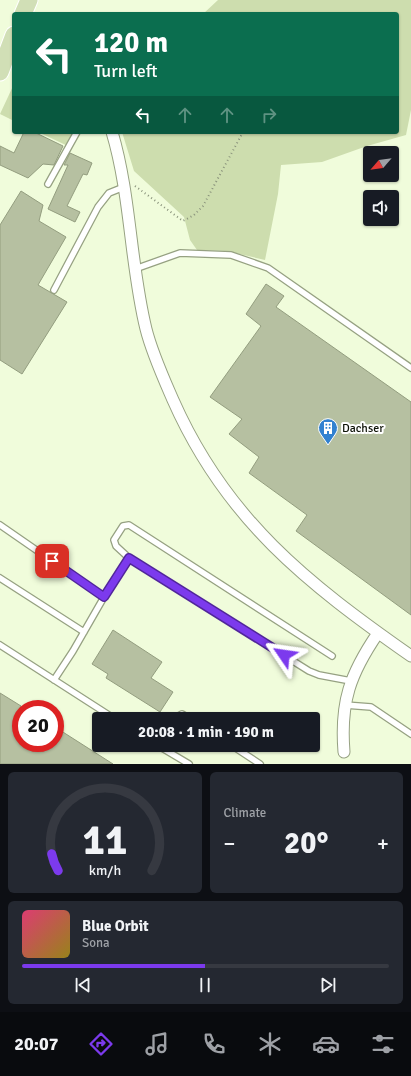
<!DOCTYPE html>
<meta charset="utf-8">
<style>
body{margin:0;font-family:Signika,sans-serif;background:#242831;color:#f1f3f6;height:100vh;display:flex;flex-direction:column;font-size:15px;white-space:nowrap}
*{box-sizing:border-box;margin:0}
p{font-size:13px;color:#9ea1a6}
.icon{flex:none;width:22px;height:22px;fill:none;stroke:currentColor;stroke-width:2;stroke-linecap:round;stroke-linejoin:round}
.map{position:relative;height:764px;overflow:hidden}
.side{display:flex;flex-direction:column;gap:8px;padding:8px;background:#0d0f14;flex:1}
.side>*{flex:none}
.top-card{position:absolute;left:12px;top:12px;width:387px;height:122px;border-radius:4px;box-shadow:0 1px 3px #0004;background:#0b6e4f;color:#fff;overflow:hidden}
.needle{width:26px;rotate:242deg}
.tools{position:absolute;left:363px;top:146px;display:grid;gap:8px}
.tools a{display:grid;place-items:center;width:36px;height:36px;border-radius:4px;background:#171b24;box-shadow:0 1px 3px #0004;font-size:20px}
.speed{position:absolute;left:12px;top:700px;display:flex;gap:8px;font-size:20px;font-weight:700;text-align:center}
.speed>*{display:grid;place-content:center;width:52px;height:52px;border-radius:50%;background:#171b24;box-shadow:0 1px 3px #0004;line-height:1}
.speed .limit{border:6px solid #d22;background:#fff;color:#111}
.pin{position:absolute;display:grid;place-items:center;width:34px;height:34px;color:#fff;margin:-17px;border-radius:8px;box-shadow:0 2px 6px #0006}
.me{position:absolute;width:44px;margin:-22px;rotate:302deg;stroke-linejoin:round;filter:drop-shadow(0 0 3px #0008)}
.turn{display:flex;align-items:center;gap:14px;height:84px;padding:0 16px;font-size:18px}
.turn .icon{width:52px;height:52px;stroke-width:2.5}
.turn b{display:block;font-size:28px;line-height:34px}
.lanes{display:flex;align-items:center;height:38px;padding:0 16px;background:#0003;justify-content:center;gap:20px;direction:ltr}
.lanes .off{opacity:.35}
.big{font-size:30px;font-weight:700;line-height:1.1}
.side .card{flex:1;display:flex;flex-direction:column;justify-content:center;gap:6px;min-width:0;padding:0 14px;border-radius:6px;background:#242831}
.side .dial{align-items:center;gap:0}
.dial svg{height:104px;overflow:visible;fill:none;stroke:#363941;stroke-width:7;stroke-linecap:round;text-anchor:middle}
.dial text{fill:#f1f3f6;stroke:none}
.song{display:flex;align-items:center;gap:12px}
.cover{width:48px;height:48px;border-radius:6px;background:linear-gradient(135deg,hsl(340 70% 55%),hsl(50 70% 35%))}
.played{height:4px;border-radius:2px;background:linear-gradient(90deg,#7c3aed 50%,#363941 50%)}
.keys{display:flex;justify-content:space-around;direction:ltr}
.heat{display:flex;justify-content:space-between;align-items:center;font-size:22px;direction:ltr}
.side .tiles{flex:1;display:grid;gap:8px;grid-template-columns:1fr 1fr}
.card:last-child{grid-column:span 2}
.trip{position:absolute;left:92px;top:712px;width:228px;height:40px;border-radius:4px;background:#171b24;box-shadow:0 1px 3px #0004;font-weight:700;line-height:40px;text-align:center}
.tabs{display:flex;height:64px;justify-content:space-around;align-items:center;background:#090b0e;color:#9ea1a6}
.tabs .icon{width:28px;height:28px}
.tabs .active{color:#7c3aed}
.tabs b{font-size:18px;color:#f1f3f6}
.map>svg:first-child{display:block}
</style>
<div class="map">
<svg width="411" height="764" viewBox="0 0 411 764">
<rect width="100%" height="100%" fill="#f0fcdb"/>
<!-- green -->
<path fill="#cdddae" d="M218 0H411V110L406 135 367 146 322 162 281 165 278 194 265 260 227 251 197 250 190 240 184 217 134 171 122 132H397V14H203Z
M14 84V121L0 114Z
M38 132H76L70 147Z"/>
<!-- building -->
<path fill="#b6c0a1" stroke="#939d7f" d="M24 132H34L63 146 54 165 43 164 28 178 0 165V146L14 153Z
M70 153 92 163 87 175 83 174 67 206 80 212 75 222 48 209 68 165H64Z
M21 191 43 205 39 221 66 237 38 285 67 302 22 374 0 360V225Z
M266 284 284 296 276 307 411 402V615L296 531 307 515 249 473 259 457 229 434 242 419 210 397 261 326 246 314Z
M113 630 162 662 151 678 173 692 160 712 106 678 108 674 92 664Z
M0 693 21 706V743H55V727L113 764H0Z"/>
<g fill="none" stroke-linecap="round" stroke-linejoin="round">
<!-- lane casing -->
<g stroke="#96a182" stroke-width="8">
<path id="lane" d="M48 184 77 132
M135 269 180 253 231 255 268 268 411 368
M54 290 98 207 109 193 124 187
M0 525 104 597 73 651 54 680
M129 558 116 546 114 540 123 526 129 525 332 656
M0 578 84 632
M104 597 129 558 309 671 319 675 351 681
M0 645 115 719
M345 705 371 707 411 734
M173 719 182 714 190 719
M157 745 189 764
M231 745 260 764"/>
</g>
<!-- street casing -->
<g stroke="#96a182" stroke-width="13">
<path id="street" d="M112 132C131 196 130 264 146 329 152 353 163 377 173 400 226 520 307 583 411 656
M344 752C340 702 350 674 378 633"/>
</g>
<!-- primary casing -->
<g stroke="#fff" stroke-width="19">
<path id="primary" d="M23 14 29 0
M0 72 14 35"/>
</g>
<!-- path -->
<path stroke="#89927b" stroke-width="2" stroke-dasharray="1 3" stroke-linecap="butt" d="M135 186 183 221 194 215 203 206 243 132"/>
<!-- lane -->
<use href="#lane" stroke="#fff" stroke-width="5.5"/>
<!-- street -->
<use href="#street" stroke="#fff" stroke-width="11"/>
<!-- primary -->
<use href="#primary" stroke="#d1dfb6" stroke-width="17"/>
</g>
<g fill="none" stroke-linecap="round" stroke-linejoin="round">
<!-- route casing -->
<g stroke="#51269a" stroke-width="10">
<path id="route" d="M52 561 104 597 129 558 284 655"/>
</g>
<!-- route -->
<use href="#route" stroke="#7c3aed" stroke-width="7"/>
</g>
<!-- icons -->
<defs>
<g id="building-pin" transform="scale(1)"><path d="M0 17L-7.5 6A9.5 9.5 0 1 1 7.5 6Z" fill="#3181d0" stroke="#fff"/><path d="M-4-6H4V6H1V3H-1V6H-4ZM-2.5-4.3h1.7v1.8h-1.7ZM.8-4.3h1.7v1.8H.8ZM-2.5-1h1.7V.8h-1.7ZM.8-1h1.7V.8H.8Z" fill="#fff"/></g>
</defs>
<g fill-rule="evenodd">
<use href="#building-pin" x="328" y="428"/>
</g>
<g text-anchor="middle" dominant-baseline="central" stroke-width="4" stroke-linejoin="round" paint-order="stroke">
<!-- poi labels -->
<g font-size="12" fill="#0d1106" stroke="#fff" text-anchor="start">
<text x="342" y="428">Dachser</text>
</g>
</g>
</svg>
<div class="tools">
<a><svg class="needle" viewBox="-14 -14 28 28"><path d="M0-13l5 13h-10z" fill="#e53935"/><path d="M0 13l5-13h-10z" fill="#9ea1a6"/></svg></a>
<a><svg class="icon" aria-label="sound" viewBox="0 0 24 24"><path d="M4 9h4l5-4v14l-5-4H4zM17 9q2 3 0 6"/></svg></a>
</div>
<div class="speed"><div class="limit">20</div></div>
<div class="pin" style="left:52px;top:561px;background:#d93025"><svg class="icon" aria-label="arrive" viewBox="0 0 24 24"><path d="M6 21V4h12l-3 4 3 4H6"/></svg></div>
<svg class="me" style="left:284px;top:655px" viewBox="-20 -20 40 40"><path d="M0-17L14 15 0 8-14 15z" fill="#7c3aed" stroke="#fff" stroke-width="4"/></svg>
<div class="trip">20:08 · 1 min · 190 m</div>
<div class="top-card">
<div class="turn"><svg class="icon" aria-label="left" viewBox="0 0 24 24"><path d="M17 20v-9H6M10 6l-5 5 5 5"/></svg><div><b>120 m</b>Turn left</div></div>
<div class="lanes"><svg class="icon" aria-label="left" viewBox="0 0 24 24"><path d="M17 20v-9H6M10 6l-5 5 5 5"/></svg><svg class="icon off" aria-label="ahead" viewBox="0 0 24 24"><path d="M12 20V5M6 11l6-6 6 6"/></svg><svg class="icon off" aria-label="ahead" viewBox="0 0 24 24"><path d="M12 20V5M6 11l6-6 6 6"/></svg><svg class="icon off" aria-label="right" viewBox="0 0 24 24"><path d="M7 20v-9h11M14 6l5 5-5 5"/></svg></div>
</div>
</div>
<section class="side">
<div class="tiles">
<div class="card dial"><svg viewBox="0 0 100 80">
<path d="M14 69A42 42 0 1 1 86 69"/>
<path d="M14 69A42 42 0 0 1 9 56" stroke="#7c3aed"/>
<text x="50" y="56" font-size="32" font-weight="700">11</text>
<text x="50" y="72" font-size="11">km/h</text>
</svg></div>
<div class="card"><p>Climate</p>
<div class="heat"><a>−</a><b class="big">20°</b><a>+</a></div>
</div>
<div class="card">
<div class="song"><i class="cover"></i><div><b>Blue Orbit</b><p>Sona</p></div></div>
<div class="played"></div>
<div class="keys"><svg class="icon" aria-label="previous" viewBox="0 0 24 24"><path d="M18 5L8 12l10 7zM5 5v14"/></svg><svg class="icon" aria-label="pause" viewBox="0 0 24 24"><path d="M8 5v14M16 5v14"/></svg><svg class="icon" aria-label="next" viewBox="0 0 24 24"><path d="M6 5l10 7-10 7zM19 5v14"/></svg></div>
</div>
</div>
</section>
<nav class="tabs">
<b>20:07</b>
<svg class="icon active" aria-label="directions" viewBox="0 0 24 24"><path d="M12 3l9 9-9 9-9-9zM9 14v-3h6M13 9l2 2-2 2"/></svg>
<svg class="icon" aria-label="music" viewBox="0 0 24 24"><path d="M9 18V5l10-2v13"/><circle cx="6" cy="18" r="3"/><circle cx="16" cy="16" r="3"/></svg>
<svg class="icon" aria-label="phone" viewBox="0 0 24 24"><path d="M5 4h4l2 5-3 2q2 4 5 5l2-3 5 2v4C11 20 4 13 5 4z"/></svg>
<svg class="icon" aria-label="climate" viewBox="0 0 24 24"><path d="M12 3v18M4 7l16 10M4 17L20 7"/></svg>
<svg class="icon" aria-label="car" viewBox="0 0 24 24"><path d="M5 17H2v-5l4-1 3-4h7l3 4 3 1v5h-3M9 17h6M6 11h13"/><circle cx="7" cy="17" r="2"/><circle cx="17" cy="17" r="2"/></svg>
<svg class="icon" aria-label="filters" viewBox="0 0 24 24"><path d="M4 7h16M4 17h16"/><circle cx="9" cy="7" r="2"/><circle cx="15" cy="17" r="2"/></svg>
</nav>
